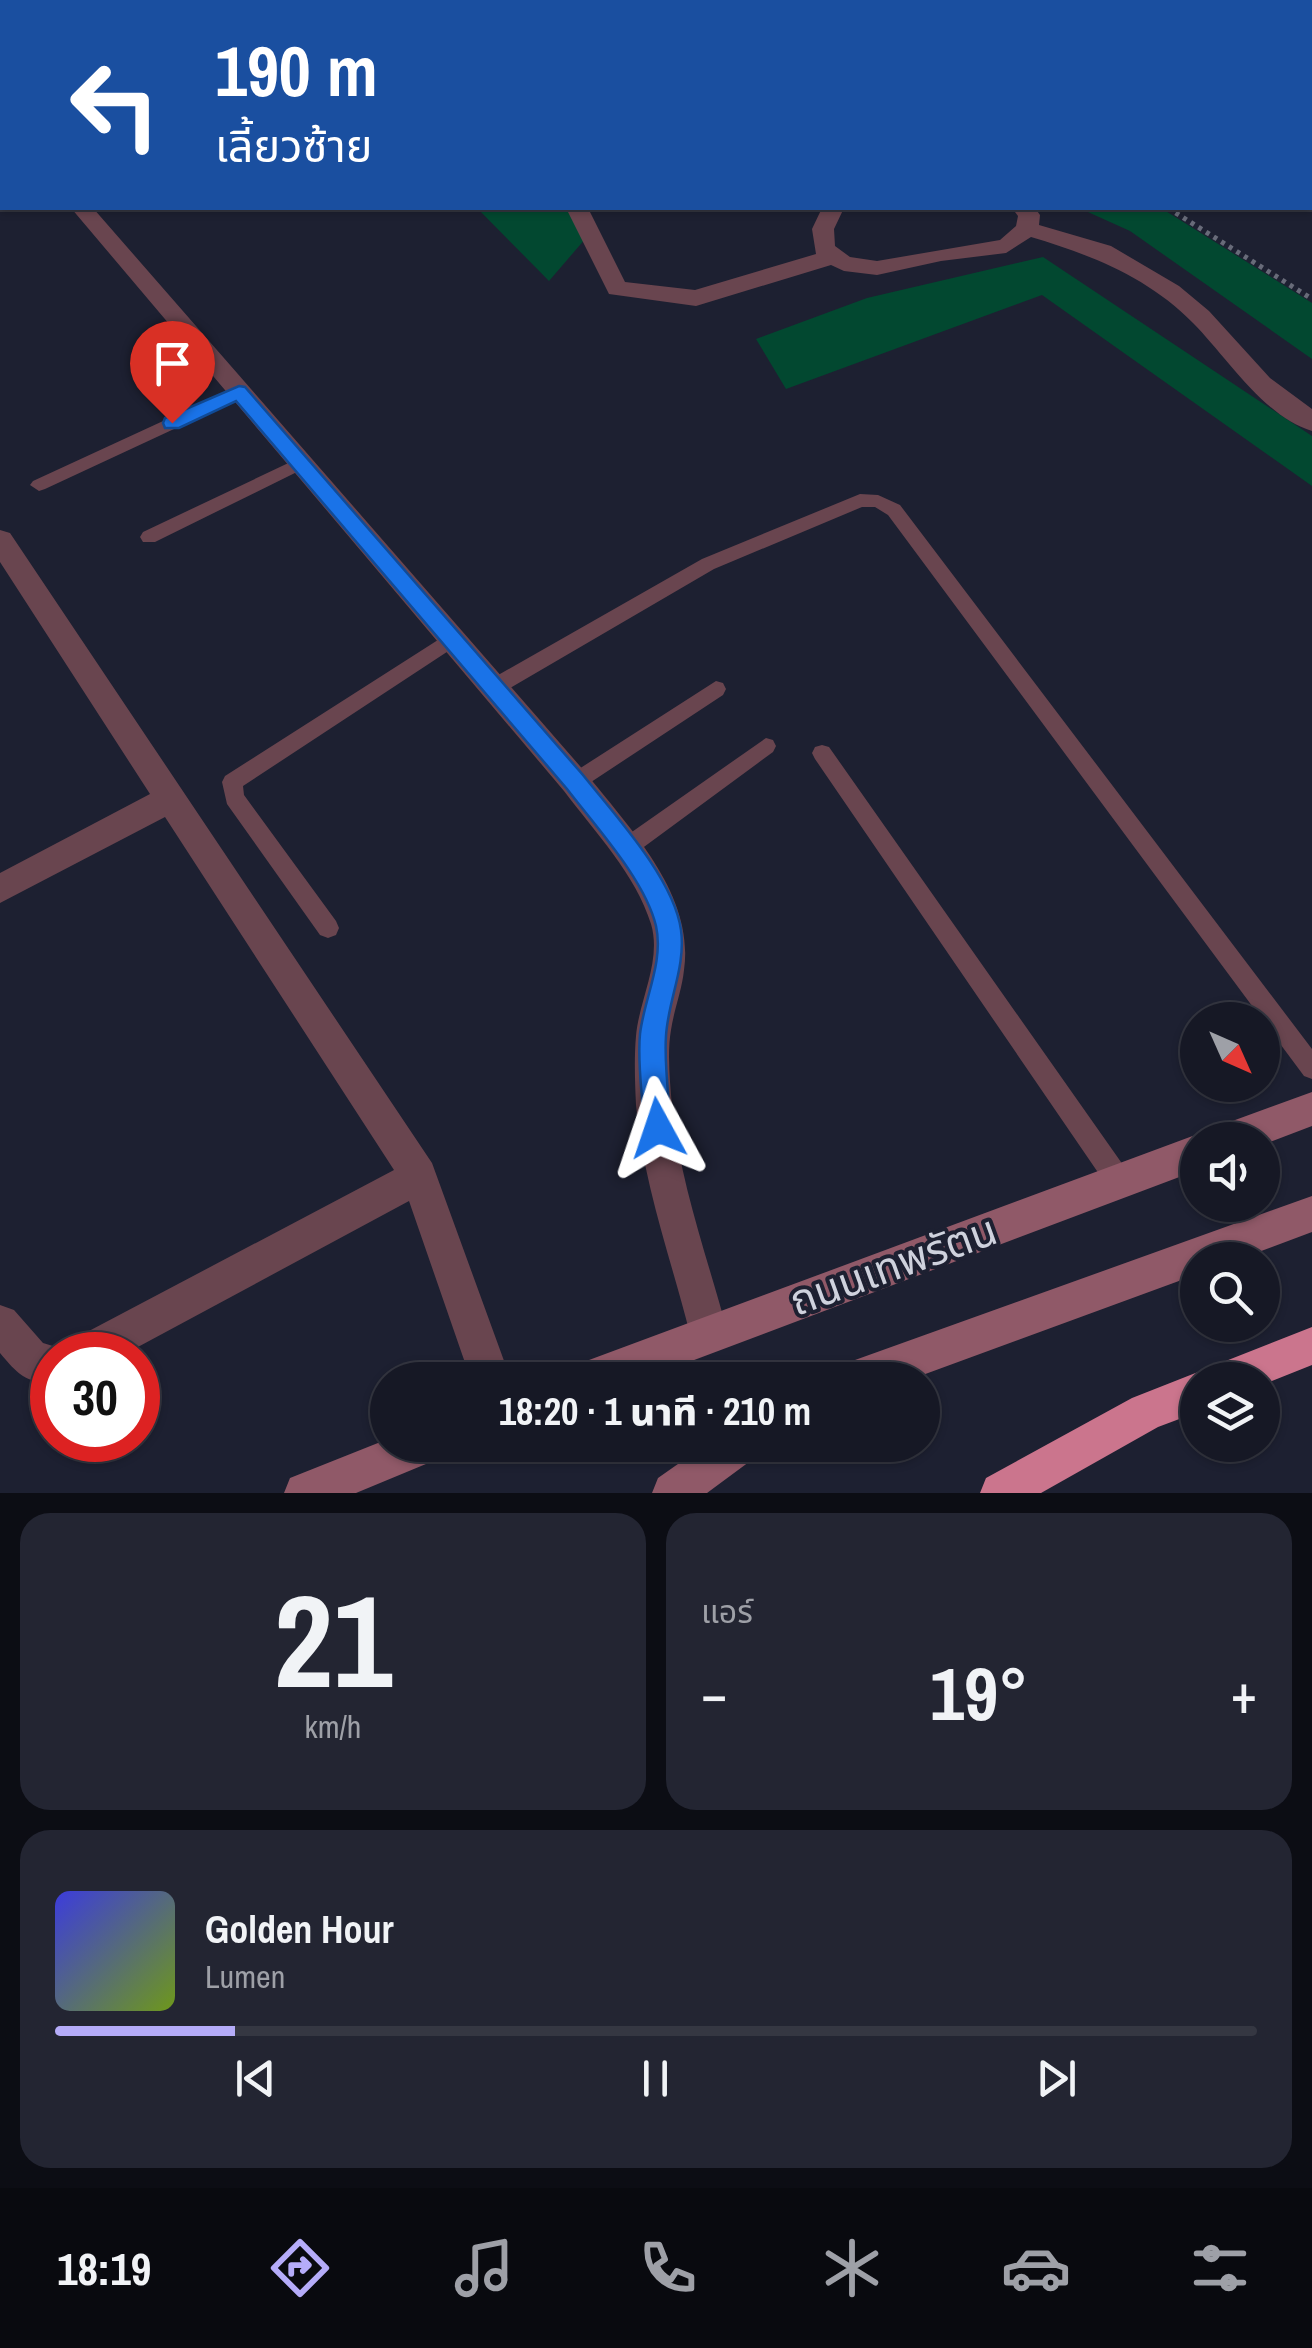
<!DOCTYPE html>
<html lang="th">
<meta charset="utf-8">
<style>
body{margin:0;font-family:"Archivo Narrow","Noto Sans Thai",sans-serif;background:#232532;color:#f1f3f6;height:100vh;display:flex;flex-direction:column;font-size:38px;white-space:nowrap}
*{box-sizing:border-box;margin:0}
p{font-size:32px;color:#9ea0a7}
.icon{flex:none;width:55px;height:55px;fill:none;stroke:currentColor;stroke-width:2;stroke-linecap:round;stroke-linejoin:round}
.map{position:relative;height:1493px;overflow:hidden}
.drawer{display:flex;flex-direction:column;gap:20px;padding:20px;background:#0c0d14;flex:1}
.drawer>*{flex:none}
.top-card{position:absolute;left:0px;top:0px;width:1312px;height:210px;box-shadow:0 2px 8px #0004,0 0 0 2px #353742;background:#1a4fa0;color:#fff;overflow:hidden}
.needle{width:65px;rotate:135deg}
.tools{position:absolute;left:1180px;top:1002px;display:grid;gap:20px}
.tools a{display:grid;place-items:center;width:100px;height:100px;border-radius:50%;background:#161825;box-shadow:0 2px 8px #0004,0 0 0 2px #353742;font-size:50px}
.speed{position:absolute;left:30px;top:1332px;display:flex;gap:20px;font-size:50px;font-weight:700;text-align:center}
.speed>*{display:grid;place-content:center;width:130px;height:130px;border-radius:50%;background:#161825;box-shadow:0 2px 8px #0004,0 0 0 2px #353742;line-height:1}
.speed .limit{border:15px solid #d22;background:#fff;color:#111}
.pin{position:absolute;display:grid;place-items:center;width:85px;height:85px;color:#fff;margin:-102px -42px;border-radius:50% 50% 50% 0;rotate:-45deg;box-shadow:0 0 10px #0007}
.pin .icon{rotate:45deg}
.me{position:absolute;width:110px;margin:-55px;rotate:355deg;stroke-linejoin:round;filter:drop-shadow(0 0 8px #0008)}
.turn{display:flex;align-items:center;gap:35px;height:210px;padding:0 50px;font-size:45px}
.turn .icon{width:130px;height:130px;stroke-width:2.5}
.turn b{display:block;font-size:70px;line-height:85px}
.big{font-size:75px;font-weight:800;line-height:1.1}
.drawer .widget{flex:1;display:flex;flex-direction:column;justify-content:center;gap:15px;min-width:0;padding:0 35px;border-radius:30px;background:#232532}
.drawer .dial{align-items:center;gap:0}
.dial b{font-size:130px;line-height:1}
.song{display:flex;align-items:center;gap:30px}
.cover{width:120px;height:120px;border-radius:15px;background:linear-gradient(135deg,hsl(240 70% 55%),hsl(80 70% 35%))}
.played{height:10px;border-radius:5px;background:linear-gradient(90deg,#b5acf9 15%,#353742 15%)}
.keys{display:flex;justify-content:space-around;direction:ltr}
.heat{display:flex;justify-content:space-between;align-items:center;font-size:55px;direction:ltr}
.drawer .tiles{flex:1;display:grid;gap:20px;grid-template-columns:1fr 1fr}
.widget:last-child{grid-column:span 2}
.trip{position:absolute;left:370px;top:1362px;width:570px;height:100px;border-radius:50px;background:#161825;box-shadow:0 2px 8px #0004,0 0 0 2px #353742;font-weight:800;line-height:100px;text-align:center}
.tabs{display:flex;height:160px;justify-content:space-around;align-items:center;background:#090a0f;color:#9ea0a7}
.tabs .icon{width:70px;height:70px}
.tabs .on{color:#b5acf9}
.tabs b{font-size:45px;color:#f1f3f6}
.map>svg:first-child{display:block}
</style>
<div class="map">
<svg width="1312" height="1493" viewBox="0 0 1312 1493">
<rect width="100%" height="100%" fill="#1d2031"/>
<!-- green -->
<path fill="#024830" d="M477 208H586L592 231 549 281Z
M1079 208H1161L1312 303V359L1130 231Z
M1043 257 1312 436V486L1042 295 786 389 756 339 867 298Z"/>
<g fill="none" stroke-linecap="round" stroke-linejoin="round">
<!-- path -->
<path stroke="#686b79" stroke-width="5" stroke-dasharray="4 5" stroke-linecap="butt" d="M1168 208 1312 299"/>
<!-- lane -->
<path fill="#69454f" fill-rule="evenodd" d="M352 0H366L367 2H353Z
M0 72H2V80H0Z
M239 386 247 392 245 396 45 489 39 491 30 485 33 481Z
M299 458 308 464 305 468 155 542H143L140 537 143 532Z
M860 494 878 495 900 505 1312 1049V1079L1304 1076 888 515 875 507H862L714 569 500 694H486L483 688 486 682 702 559Z
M452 631 461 639 459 644 243 786 244 795 336 921 339 928 336 935 328 938 320 935 227 804 222 782 225 776Z
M716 681 723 683 726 689 723 695 582 788 575 791 568 788 565 782 568 776Z
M766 738 773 740 776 746 773 752 633 855 626 857 619 855 615 848 619 841Z
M822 745 829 747 1128 1172 1131 1181 1128 1190 1119 1193 1110 1190 815 759 812 753 815 747Z"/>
<!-- street -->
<path fill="#69454f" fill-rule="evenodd" d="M469 0H490L491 2H470Z
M1050 0H1071L1072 2H1051Z
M1310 100H1312L1310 113Z
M0 107H2V122H0Z
M71 208H93L586 773C629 828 695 894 684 970 682 990 674 1010 671 1030 667 1053 670 1082 672 1106 680 1183 708 1259 728 1334L723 1348 709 1353 695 1348 690 1334C671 1259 643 1182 636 1105 635 1083 634 1058 636 1036 639 1000 662 961 651 924 636 875 595 832 564 791Z
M566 208H588L625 282 695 290 816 254 812 229 822 208H844L834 229 835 246 850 257 877 261 1000 240 1016 226 1018 216 1012 208H1035L1040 215 1039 225 1111 246 1179 286 1209 311 1270 378 1312 409V431C1264 417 1226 356 1193 323 1148 277 1091 255 1031 237L1006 253 941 261 877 275 844 271 831 265 696 306 609 294Z
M0 530 10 533 432 1163 511 1380H471L409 1201 123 1355H52V1383C25 1383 17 1373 0 1353V1305L14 1310 43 1343 66 1350 70 1341 394 1170 165 817 0 903V873L150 794 0 562Z"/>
<!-- secondary -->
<path fill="#905968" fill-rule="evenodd" d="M1312 1092V1126L1262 1145V1140H1211L1216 1127Z
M1198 1134 1211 1140H1198V1170L641 1380H569L575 1366 589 1360Z
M1312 1196V1232L1237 1260H1198V1274L909 1380H835L841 1366 855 1360Z
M388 1439V1445H444L438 1459 356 1493H284L290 1478Z
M705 1445H759L753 1459 707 1493H652L658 1478Z"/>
<!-- highway -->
<path fill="#cb758d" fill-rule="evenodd" d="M1312 1327V1365L1262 1385V1380H1198V1412L1158 1427 1041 1493H980L986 1478 1132 1398 1198 1372 1209 1377 1213 1366Z"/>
</g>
<!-- route -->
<path fill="#1a73e8" stroke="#114b97" stroke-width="2.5" d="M239 386 245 387 583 775C615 815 674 879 681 930 686 967 668 1000 666 1036 664 1065 669 1098 671 1128L667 1137 658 1141 648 1137 644 1128C643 1097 637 1064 640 1034 644 999 664 962 656 926 645 880 596 827 567 789L236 401 179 428H165L163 423 165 418Z"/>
<g text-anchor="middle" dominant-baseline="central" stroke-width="8" stroke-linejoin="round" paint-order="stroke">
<!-- near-street labels -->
<g font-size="42" fill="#cfd2dd" stroke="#1d2031">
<text transform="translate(893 1265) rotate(-20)">ถนนเทพรัตน</text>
</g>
</g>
</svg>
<div class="tools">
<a><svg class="needle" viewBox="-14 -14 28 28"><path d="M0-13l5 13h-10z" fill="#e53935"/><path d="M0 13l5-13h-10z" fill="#9ea0a7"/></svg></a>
<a><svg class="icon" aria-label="sound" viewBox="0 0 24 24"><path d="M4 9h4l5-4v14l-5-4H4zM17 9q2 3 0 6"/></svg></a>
<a><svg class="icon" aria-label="search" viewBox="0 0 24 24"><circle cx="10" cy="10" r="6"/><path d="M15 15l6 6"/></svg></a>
<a><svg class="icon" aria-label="layers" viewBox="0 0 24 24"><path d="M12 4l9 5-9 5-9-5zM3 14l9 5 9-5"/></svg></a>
</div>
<div class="speed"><div class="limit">30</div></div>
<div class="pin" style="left:172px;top:423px;background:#d93025"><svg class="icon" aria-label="arrive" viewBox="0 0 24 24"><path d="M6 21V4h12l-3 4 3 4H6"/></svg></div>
<svg class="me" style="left:658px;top:1128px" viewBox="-20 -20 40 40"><path d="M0-17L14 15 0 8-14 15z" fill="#1a73e8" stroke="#fff" stroke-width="4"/></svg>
<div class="trip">18:20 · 1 นาที · 210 m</div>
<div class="top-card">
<div class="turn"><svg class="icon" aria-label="left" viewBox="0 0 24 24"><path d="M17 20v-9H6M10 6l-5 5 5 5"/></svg><div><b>190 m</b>เลี้ยวซ้าย</div></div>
</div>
</div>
<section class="drawer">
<div class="tiles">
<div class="widget dial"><b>21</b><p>km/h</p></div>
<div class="widget"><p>แอร์</p>
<div class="heat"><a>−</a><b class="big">19°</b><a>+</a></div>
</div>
<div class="widget">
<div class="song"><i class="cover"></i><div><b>Golden Hour</b><p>Lumen</p></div></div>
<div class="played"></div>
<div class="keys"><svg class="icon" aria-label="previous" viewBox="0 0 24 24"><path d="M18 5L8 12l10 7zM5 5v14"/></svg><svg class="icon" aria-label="pause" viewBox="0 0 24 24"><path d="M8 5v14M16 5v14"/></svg><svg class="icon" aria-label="next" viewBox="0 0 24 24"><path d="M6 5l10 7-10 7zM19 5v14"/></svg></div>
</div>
</div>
</section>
<nav class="tabs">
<b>18:19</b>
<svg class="icon on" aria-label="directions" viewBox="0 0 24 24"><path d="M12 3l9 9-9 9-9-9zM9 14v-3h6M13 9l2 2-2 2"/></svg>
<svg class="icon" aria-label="music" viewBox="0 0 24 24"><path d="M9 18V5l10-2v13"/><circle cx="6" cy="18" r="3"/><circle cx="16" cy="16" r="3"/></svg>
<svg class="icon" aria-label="phone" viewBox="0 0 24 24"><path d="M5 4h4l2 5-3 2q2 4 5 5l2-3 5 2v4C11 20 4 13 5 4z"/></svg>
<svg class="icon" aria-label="climate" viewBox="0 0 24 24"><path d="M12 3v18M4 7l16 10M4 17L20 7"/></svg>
<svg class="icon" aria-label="car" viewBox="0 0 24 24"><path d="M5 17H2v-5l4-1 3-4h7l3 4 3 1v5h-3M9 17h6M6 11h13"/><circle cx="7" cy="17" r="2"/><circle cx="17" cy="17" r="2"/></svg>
<svg class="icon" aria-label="filters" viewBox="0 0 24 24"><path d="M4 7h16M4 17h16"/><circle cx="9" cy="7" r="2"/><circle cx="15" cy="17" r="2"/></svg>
</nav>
